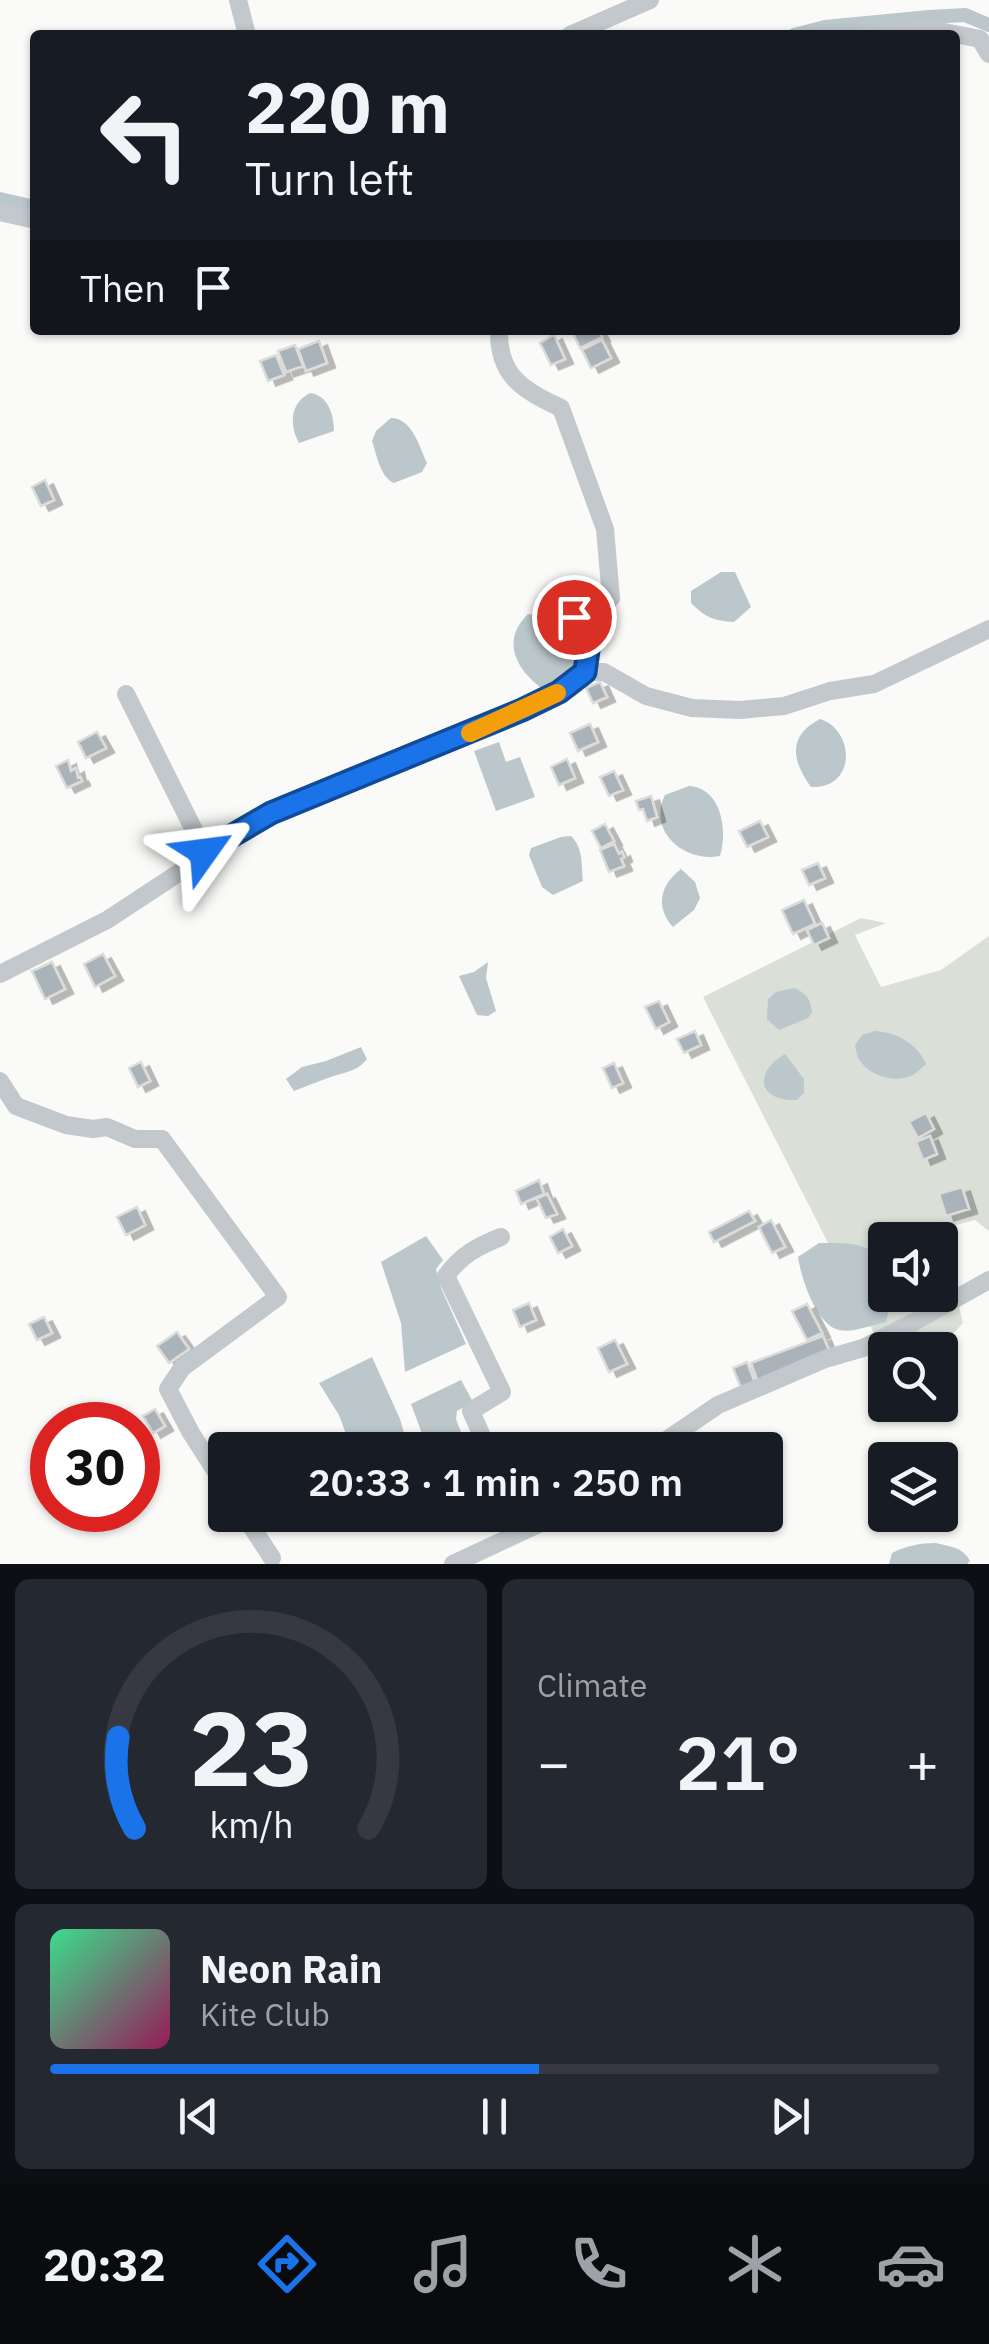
<!DOCTYPE html>
<meta charset="utf-8">
<style>
body{margin:0;font-family:"IBM Plex Sans",sans-serif;background:#242831;color:#f1f3f6;height:100vh;display:flex;flex-direction:column;font-size:38px;white-space:nowrap}
*{box-sizing:border-box;margin:0}
p{font-size:32px;color:#9ea1a6}
.icon{flex:none;width:55px;height:55px;fill:none;stroke:currentColor;stroke-width:2;stroke-linecap:round;stroke-linejoin:round}
.map{position:relative;height:1564px;overflow:hidden}
.drawer{display:flex;flex-direction:column;gap:15px;padding:15px;background:#0d0f14;flex:1}
.drawer>*{flex:none}
.hud{position:absolute;left:30px;top:30px;width:930px;height:305px;border-radius:10px;box-shadow:0 2px 8px #0004;background:#171b24;color:#f1f3f6;overflow:hidden}
.controls{position:absolute;left:868px;top:1222px;display:grid;gap:20px}
.controls a{display:grid;place-items:center;width:90px;height:90px;border-radius:10px;background:#171b24;box-shadow:0 2px 8px #0004;font-size:50px}
.speed{position:absolute;left:30px;top:1402px;display:flex;gap:20px;font-size:50px;font-weight:700;text-align:center}
.speed>*{display:grid;place-content:center;width:130px;height:130px;border-radius:50%;background:#171b24;box-shadow:0 2px 8px #0004;line-height:1}
.speed .limit{border:15px solid #d22;background:#fff;color:#111}
.pin{position:absolute;display:grid;place-items:center;width:85px;height:85px;color:#fff;margin:-42px;border:5px solid #fff;border-radius:50%;box-shadow:0 2px 10px #0007}
.me{position:absolute;width:110px;margin:-55px;rotate:59deg;stroke-linejoin:round;filter:drop-shadow(0 0 8px #0008)}
.turn{display:flex;align-items:center;gap:35px;height:210px;padding:0 50px;font-size:45px}
.turn .icon{width:130px;height:130px;stroke-width:2.5}
.turn b{display:block;font-size:70px;line-height:85px}
.then{display:flex;align-items:center;height:95px;padding:0 50px;background:#0003;gap:20px;font-size:38px}
.big{font-size:75px;font-weight:600;line-height:1.1}
.drawer .tile{flex:1;display:flex;flex-direction:column;justify-content:center;gap:15px;min-width:0;padding:0 35px;border-radius:15px;background:#242831}
.drawer .dial{align-items:center;gap:0}
.dial svg{height:260px;overflow:visible;fill:none;stroke:#363941;stroke-width:7;stroke-linecap:round;text-anchor:middle}
.dial text{fill:#f1f3f6;stroke:none}
.song{display:flex;align-items:center;gap:30px}
.cover{width:120px;height:120px;border-radius:15px;background:linear-gradient(135deg,hsl(150 70% 55%),hsl(330 70% 35%))}
.played{height:10px;border-radius:5px;background:linear-gradient(90deg,#1a73e8 55%,#363941 55%)}
.keys{display:flex;justify-content:space-around;direction:ltr}
.heat{display:flex;justify-content:space-between;align-items:center;font-size:55px;direction:ltr}
.drawer .tiles{flex:1;display:grid;gap:15px;grid-template-columns:1fr 1fr}
.tile:last-child{grid-column:span 2}
.trip{position:absolute;left:208px;top:1432px;width:575px;height:100px;border-radius:10px;background:#171b24;box-shadow:0 2px 8px #0004;font-weight:600;line-height:100px;text-align:center}
.menu{display:flex;height:160px;justify-content:space-around;align-items:center;background:#090b0e;color:#9ea1a6}
.menu .icon{width:70px;height:70px}
.menu .on{color:#1a73e8}
.menu b{font-size:45px;color:#f1f3f6}
.map>svg:first-child{display:block}
</style>
<div class="map">
<svg width="989" height="1564" viewBox="0 0 989 1564">
<defs>
<filter id="shadow"><feDropShadow dx="8" dy="4.5" stdDeviation="0" flood-color="#0004"/></filter>
</defs>
<rect width="100%" height="100%" fill="#fafaf8"/>
<!-- green -->
<path fill="#dadfd7" d="M861 918 886 923 855 935 881 987 941 970 989 936V1231L975 1220 923 1234 924 1240H885V1295H940V1266L952 1279 963 1323 938 1350H885V1355L703 997Z"/>
<!-- water -->
<path fill="#bbc7cb" d="M310 393C328 395 334 415 334 431L299 443C289 425 290 403 310 393Z
M391 418C412 418 419 446 427 463L422 472 394 483C380 477 377 455 372 441L376 431Z
M721 572H735L751 607 734 622C714 621 705 617 691 603V591Z
M528 614 554 618 574 630 581 649 583 666 549 686 540 687C514 667 502 639 528 614Z
M820 719C855 730 857 789 811 787 792 761 787 736 820 719Z
M499 742 506 762 520 757 535 797 496 811 474 751Z
M689 786C721 788 728 829 720 856 684 863 647 831 665 795Z
M571 836C584 849 581 865 583 881L553 895 542 887 529 855 531 848 561 837Z
M681 869 695 882 700 898 694 910 673 927C655 907 660 885 681 869Z
M488 962 486 978 496 1011 488 1016 477 1015 459 976 474 972Z
M794 988C807 993 811 1000 812 1013L808 1018 779 1030 767 1019 768 999 776 992Z
M875 1031C896 1032 918 1044 926 1064 921 1068 918 1072 913 1075 897 1084 870 1076 860 1061 857 1057 856 1050 855 1045L862 1035Z
M361 1047 367 1059C356 1073 343 1072 328 1078 316 1082 305 1087 294 1091L286 1079 302 1067 326 1061Z
M785 1054 804 1079V1093L797 1100C759 1102 752 1073 785 1054Z
M426 1236 443 1260 436 1269 441 1288 466 1344 405 1372 401 1323 381 1262Z
M819 1243C844 1243 875 1240 885 1269 887 1276 885 1288 885 1295H891L892 1299 886 1322C872 1325 853 1333 839 1330 816 1325 801 1277 798 1257Z
M372 1357 400 1419 409 1450H352L339 1415 319 1383Z
M461 1380 473 1402 457 1411 456 1419 468 1450H428L411 1404Z
M936 1543C950 1547 962 1546 970 1561L967 1564H889L892 1553C906 1546 920 1543 936 1543Z"/>
<g fill="none" stroke-linecap="round" stroke-linejoin="round">
<!-- canal -->
<path stroke="#bbc7cb" stroke-width="14" d="M794 35 825 27 929 17 965 15 989 25
M0 199 35 207"/>
</g>
<!-- building -->
<path fill="#aab3b9" stroke="#dcdcda" stroke-width="2.5" filter="url(#shadow)" d="M584 330H598L602 337 580 348 574 335Z
M554 335 565 359 551 365 540 343Z
M602 340 611 358 591 368 582 350Z
M319 341 327 363 306 371 298 349Z
M295 345 303 366 286 372 278 351Z
M276 355 284 375 268 381 260 361Z
M45 480 54 500 41 506 32 487Z
M600 682 607 697 593 703 586 688Z
M590 724 598 742 578 751 570 733Z
M97 732 106 748 86 758 78 742Z
M567 759 575 778 559 785 551 767Z
M68 760 71 771 76 768 78 778 80 777 82 781 67 788 56 766Z
M614 771 623 790 609 796 600 777Z
M651 796 657 817 647 821 643 809 639 810 636 801Z
M760 821 768 837 747 847 739 831Z
M605 824 614 841 601 848 592 831Z
M614 844 619 854 622 852 624 857 621 859 624 866 609 872 600 850Z
M818 863 825 878 809 885 802 870Z
M804 900 815 924 793 934 782 910Z
M822 923 829 938 814 945 807 930Z
M103 954 115 976 95 987 84 964Z
M52 962 65 989 45 999 32 971Z
M659 1001 669 1022 656 1029 645 1007Z
M695 1031 701 1045 684 1053 677 1039Z
M141 1062 150 1081 138 1087 129 1068Z
M614 1063 623 1083 612 1088 603 1068Z
M926 1113 934 1129 918 1138 909 1122Z
M930 1136 937 1154 923 1160 916 1142Z
M539 1180 544 1194 521 1204 516 1191Z
M962 1187 969 1209 946 1216 939 1194Z
M547 1194 557 1214 546 1218 537 1199Z
M137 1207 145 1225 126 1235 117 1217Z
M749 1211 755 1221 714 1242 709 1232Z
M771 1220 785 1247 772 1253 759 1227Z
M563 1229 572 1246 558 1253 550 1237Z
M529 1303 536 1320 520 1327 513 1310Z
M807 1304 822 1333 807 1340 792 1311Z
M44 1317 52 1333 37 1340 29 1324Z
M177 1332 189 1349 169 1363 157 1346Z
M823 1336 830 1353 757 1380 751 1363Z
M615 1340 627 1364 609 1372 598 1348Z
M747 1362 755 1383 741 1388 733 1368Z
M155 1409 165 1426 153 1433 143 1416Z"/>
<g fill="none" stroke-linecap="round" stroke-linejoin="round">
<!-- minor -->
<path stroke="#c3c8cc" stroke-width="18" d="M238 0 247 35
M570 35 650 0
M866 35 934 30 980 39 989 54
M0 212 35 220
M499 330C498 376 523 390 561 408L605 529 611 598 575 617 588 650 585 672
M126 694 205 852
M0 974 107 920 180 872 205 852 271 813 522 711 559 691 585 672H604L646 696 692 708 740 710 784 706 830 691 874 684 989 629
M0 1081 16 1106 66 1125 93 1129 107 1127 135 1139H162L278 1297 182 1368 168 1389 191 1433 225 1486
M488 1450 471 1411 502 1392 446 1276C461 1255 478 1246 501 1237
M652 1450 718 1405 825 1359 863 1348 914 1322 989 1280
M244 1515 272 1558
M453 1564 558 1515"/>
</g>
<g fill="none" stroke-linecap="round" stroke-linejoin="round">
<!-- route casing -->
<g stroke="#114b97" stroke-width="25">
<path id="route" d="M204 852 271 813 522 710 559 692 585 672 588 650 574 617"/>
</g>
<!-- route -->
<use href="#route" stroke="#1a73e8" stroke-width="18"/>
<!-- slow -->
<path stroke="#f59e0b" stroke-width="18" d="M470 733 557 693"/>
</g>
</svg>
<div class="controls">
<a><svg class="icon" aria-label="sound" viewBox="0 0 24 24"><path d="M4 9h4l5-4v14l-5-4H4zM17 9q2 3 0 6"/></svg></a>
<a><svg class="icon" aria-label="search" viewBox="0 0 24 24"><circle cx="10" cy="10" r="6"/><path d="M15 15l6 6"/></svg></a>
<a><svg class="icon" aria-label="layers" viewBox="0 0 24 24"><path d="M12 4l9 5-9 5-9-5zM3 14l9 5 9-5"/></svg></a>
</div>
<div class="speed"><div class="limit">30</div></div>
<div class="pin" style="left:574px;top:617px;background:#d93025"><svg class="icon" aria-label="arrive" viewBox="0 0 24 24"><path d="M6 21V4h12l-3 4 3 4H6"/></svg></div>
<svg class="me" style="left:204px;top:852px" viewBox="-20 -20 40 40"><path d="M0-17L14 15 0 8-14 15z" fill="#1a73e8" stroke="#fff" stroke-width="4"/></svg>
<div class="trip">20:33 · 1 min · 250 m</div>
<div class="hud">
<div class="turn"><svg class="icon" aria-label="left" viewBox="0 0 24 24"><path d="M17 20v-9H6M10 6l-5 5 5 5"/></svg><div><b>220 m</b>Turn left</div></div>
<div class="then">Then<svg class="icon" aria-label="arrive" viewBox="0 0 24 24"><path d="M6 21V4h12l-3 4 3 4H6"/></svg></div>
</div>
</div>
<section class="drawer">
<div class="tiles">
<div class="tile dial"><svg viewBox="0 0 100 80">
<path d="M14 69A42 42 0 1 1 86 69"/>
<path d="M14 69A42 42 0 0 1 9 41" stroke="#1a73e8"/>
<text x="50" y="56" font-size="32" font-weight="700">23</text>
<text x="50" y="72" font-size="11">km/h</text>
</svg></div>
<div class="tile"><p>Climate</p>
<div class="heat"><a>−</a><b class="big">21°</b><a>+</a></div>
</div>
<div class="tile">
<div class="song"><i class="cover"></i><div><b>Neon Rain</b><p>Kite Club</p></div></div>
<div class="played"></div>
<div class="keys"><svg class="icon" aria-label="previous" viewBox="0 0 24 24"><path d="M18 5L8 12l10 7zM5 5v14"/></svg><svg class="icon" aria-label="pause" viewBox="0 0 24 24"><path d="M8 5v14M16 5v14"/></svg><svg class="icon" aria-label="next" viewBox="0 0 24 24"><path d="M6 5l10 7-10 7zM19 5v14"/></svg></div>
</div>
</div>
</section>
<nav class="menu">
<b>20:32</b>
<svg class="icon on" aria-label="directions" viewBox="0 0 24 24"><path d="M12 3l9 9-9 9-9-9zM9 14v-3h6M13 9l2 2-2 2"/></svg>
<svg class="icon" aria-label="music" viewBox="0 0 24 24"><path d="M9 18V5l10-2v13"/><circle cx="6" cy="18" r="3"/><circle cx="16" cy="16" r="3"/></svg>
<svg class="icon" aria-label="phone" viewBox="0 0 24 24"><path d="M5 4h4l2 5-3 2q2 4 5 5l2-3 5 2v4C11 20 4 13 5 4z"/></svg>
<svg class="icon" aria-label="climate" viewBox="0 0 24 24"><path d="M12 3v18M4 7l16 10M4 17L20 7"/></svg>
<svg class="icon" aria-label="car" viewBox="0 0 24 24"><path d="M5 17H2v-5l4-1 3-4h7l3 4 3 1v5h-3M9 17h6M6 11h13"/><circle cx="7" cy="17" r="2"/><circle cx="17" cy="17" r="2"/></svg>
</nav>
